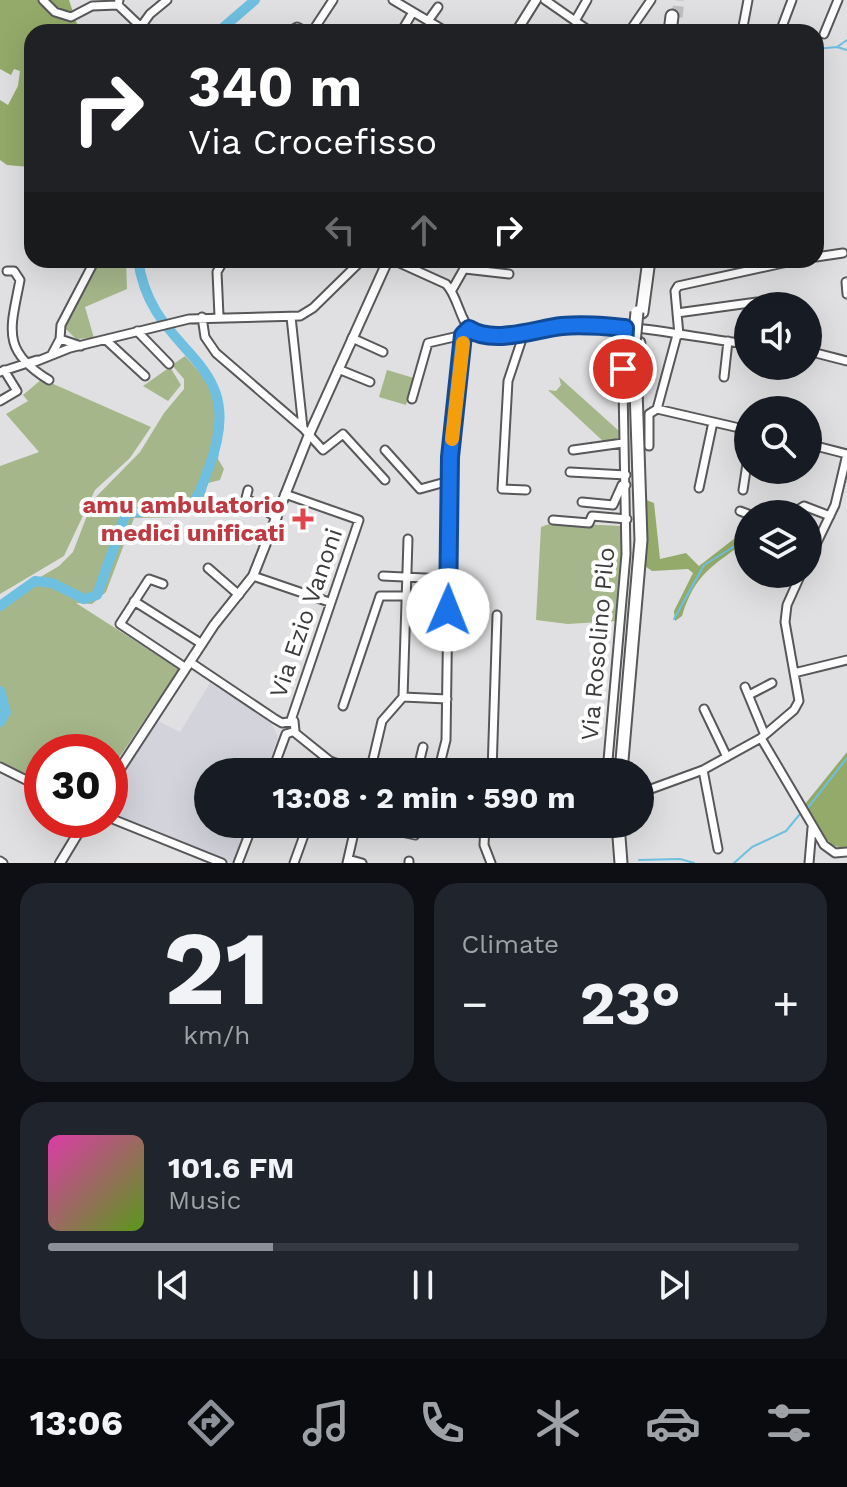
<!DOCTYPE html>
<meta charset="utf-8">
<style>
body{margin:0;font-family:"Work Sans",sans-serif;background:#20242c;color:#f1f3f6;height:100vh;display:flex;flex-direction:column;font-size:30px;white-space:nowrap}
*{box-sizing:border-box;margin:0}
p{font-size:26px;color:#9ea1a6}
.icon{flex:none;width:44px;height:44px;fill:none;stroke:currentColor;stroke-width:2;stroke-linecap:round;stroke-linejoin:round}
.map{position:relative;height:863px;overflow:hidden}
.sheet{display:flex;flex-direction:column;gap:20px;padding:20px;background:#0d0f14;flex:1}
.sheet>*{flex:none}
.top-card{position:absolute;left:24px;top:24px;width:800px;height:244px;border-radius:24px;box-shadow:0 8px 32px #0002;background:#202124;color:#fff;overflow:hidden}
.tools{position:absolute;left:734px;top:292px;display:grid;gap:16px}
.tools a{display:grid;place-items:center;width:88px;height:88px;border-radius:50%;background:#171b24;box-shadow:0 8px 32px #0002;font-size:40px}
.speed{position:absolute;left:24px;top:734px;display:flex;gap:16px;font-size:40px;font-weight:700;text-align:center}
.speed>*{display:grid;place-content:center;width:104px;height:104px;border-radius:50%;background:#171b24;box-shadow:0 8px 32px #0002;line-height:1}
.speed .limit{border:12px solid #d22;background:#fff;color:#111}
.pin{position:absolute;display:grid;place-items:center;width:68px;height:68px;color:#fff;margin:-34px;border:4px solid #fff;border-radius:50%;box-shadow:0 2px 8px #0007}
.me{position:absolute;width:88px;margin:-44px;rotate:1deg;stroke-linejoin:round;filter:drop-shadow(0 0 6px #0008)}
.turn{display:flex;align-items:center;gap:28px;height:168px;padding:0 32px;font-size:36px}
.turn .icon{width:104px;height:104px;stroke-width:2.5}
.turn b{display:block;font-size:56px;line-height:68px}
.lanes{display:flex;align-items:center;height:76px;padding:0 32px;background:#0003;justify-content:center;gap:40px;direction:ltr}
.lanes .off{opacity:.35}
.big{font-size:60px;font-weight:700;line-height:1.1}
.sheet .widget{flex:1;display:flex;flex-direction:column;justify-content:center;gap:12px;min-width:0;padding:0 28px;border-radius:24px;background:#20242c}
.sheet .dial{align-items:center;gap:0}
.dial b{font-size:104px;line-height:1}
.song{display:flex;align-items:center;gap:24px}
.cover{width:96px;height:96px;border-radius:12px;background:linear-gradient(135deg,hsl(320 70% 55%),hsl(90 70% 35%))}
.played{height:8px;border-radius:4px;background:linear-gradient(90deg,#8c9099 30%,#363941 30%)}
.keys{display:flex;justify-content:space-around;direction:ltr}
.heat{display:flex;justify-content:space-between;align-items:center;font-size:44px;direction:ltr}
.sheet .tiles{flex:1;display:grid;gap:20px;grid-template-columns:1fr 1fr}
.widget:last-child{grid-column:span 2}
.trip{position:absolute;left:194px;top:758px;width:460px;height:80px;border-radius:40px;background:#171b24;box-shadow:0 8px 32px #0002;font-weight:700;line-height:80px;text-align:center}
.tab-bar{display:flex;height:128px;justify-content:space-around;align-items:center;background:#090b0e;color:#9ea1a6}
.tab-bar .icon{width:56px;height:56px}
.tab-bar .active{color:#8c9099}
.tab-bar b{font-size:36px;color:#f1f3f6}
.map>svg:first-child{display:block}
</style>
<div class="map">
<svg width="847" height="863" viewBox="0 0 847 863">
<rect width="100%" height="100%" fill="#e0e0e2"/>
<!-- built -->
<path fill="#d3d3dc" d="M210 683 271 722 278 737 266 772H208V824H247L232 863 110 816V793L158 721 180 732Z"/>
<!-- green -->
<path fill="#a5b68a" d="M99 260H126L127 289 85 307 94 338 76 339 65 328C77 305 84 281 99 260Z
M185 356C206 379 219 393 216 425L223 421 218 459 224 469 220 480 208 483 204 498 187 517 134 518 106 592 92 604 76 603 179 669 110 771V752H42V783L0 763V601L59 566 73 552 93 500 140 452 164 413 184 389V379L172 365Z
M170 367 181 385 168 401 143 386Z
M387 370 414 378 406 405 379 397Z
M559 377 619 431V441L605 443 548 390 556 391 561 385Z
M42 379 151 427 130 458 95 490 64 556 0 594V466L39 452 6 414 28 401 23 395Z
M552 523 624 526 616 621 568 624 536 620 541 527Z"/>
<!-- forest -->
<path fill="#93aa6a" d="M0 0H69L79 30 32 32V124L28 127 32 171 29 167 7 165 0 160V100L8 105 18 86 20 71 14 69 11 75 0 69Z
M644 499 654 503 660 559 686 553 699 566 748 528V540C714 565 695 573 682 616L675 621 674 611 693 573 688 569 652 571 642 564Z
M847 752V848C823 849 816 822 805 804Z"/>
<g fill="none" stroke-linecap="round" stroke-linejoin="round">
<!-- stream -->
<path stroke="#6fbfe0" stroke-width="2" d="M837 47 847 50
M816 49 837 47 847 40
M674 619 704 565 748 538
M806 810 847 758
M639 860 680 859 694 863
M734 863 752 847 786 831 800 814"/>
<!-- river -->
<path stroke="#6fbfe0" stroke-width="10" d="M218 32 255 0
M0 606 35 581 52 583 84 599 97 595 126 513 185 509C199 501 203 482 209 467 252 355 152 360 138 260
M0 691 6 712 0 722"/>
<!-- trunk-tunnel -->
<path stroke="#bfbfc1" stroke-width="11" stroke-dasharray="11 5.5" stroke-linecap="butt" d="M677 17 679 0"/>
<!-- minor casing -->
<g stroke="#58585a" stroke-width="11">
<path id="minor" d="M43 0 55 12 71 17 92 6 118 5
M119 0 118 5 140 26
M393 0 447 32
M545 0 591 32
M428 21 438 7
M575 21 587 0
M137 32 150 14 167 0
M288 32 297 27 307 32
M312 32 333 0
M401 32 413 12
M629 32 651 0
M742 32 748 0
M780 32 792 0
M824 34 838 0
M816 257 843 253
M393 260 446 284C458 296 460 322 472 331 489 343 544 327 564 326 624 321 688 337 748 344
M465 269 509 274
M7 271H14L20 280C11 328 0 350 49 380
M846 282 847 294
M452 290 469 260
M677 313 757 302
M219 316 217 272 224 260
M202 317 205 337 216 353 303 428
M291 317 303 428 323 450 343 434 385 480
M137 331 169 364
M524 333 508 381 502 489 526 490
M679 335 675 291 678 286 797 260
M352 338 383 352
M60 339 81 346
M106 340 145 376
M808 351 847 361
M52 354 60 339 61 325 95 260
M35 362 70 348 189 319 300 316 313 308 362 260
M338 369 370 382
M0 372 37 360
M724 377 728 341
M412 399 428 343 463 335
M0 401 17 391 4 370
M657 409 677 335
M808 444 847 454
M649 446V414L657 409 748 430
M385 450 420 489 449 481
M573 450 623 443
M570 472 626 475
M699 488 713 422
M248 490 246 498 277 518
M743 490 748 457
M285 494 359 520 291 720
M582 502 613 505 622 485H626
M740 511 748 514
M791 514 804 506 830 516
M553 520 589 523 592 516 627 519
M808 561 835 505 847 454
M208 568 239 595
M801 574 787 605 785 622 799 701 794 710 761 738 824 845 835 853 847 852
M253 576 329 602
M383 576 466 580
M163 584 149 579 120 624 186 668
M134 601 202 644
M190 662 275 719 282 723 294 721 295 731 286 734
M794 673 847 660
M745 687 764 733
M749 695 772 683
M403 697 447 699
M343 706 380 596H407
M704 709 727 757
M294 732 330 761 361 772
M0 767 42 788
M703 770 718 849
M272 772 286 734
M370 772 382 721 403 697 408 539
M417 772 423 747
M438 772 446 740 450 457 463 335 469 329
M492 772 497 615
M607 772 626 554 623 386 625 328
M640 793 703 770 761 738
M110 818 222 863
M365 824 415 835
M485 824 484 845 491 863
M509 824H530
M348 859 362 863
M0 861 3 863
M238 863 253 824
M294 863 308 824
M347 863 356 824
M409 863V861
M809 863 812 828"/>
</g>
<!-- tertiary casing -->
<g stroke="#58585a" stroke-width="12">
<path id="tertiary" d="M516 32 536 0
M110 784 214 625 253 576 308 437 388 260
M60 863 86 820"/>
</g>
<!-- trunk casing -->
<g stroke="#58585a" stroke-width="15">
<path id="trunk" d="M670 32 672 16
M642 312 649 260
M621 772 641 540 636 389 639 343
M618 824 621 863"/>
</g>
<!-- minor -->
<use href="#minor" stroke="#fff" stroke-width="7"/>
<!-- tertiary -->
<use href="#tertiary" stroke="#fff" stroke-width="8"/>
<!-- trunk -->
<use href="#trunk" stroke="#fff" stroke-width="11"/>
<!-- trunk-bridge casing -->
<g stroke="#58585a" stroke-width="15" stroke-linecap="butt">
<path id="trunk-bridge" d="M634 343 637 312"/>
</g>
<!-- trunk-bridge -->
<use href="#trunk-bridge" stroke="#fff" stroke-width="11"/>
</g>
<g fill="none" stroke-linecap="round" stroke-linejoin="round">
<!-- route casing -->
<g stroke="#114b97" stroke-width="20">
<path id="route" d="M448 610 450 457 463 335 469 329C494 345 535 329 562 326 584 324 604 326 625 328L623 369"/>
</g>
<!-- route -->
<use href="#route" stroke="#1a73e8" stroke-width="14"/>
<!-- slow -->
<path stroke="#f59e0b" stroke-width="14" d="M452 439 463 343"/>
</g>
<!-- markers -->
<path fill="#e0444e" stroke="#fff" stroke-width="3" d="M299 507h8v8h8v8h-8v8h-8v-8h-8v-8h8z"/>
<g text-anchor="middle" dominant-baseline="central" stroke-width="8" stroke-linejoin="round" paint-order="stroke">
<!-- health labels -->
<g font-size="24" font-weight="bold" fill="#be3a42" stroke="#fff" text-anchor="end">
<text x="285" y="505">amu ambulatorio<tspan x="285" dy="28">medici unificati</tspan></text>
</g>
<!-- street labels -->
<g font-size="24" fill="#3b3b3c" stroke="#fff">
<text transform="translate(306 613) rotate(-71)">Via Ezio Vanoni</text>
<text transform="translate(598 644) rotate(-85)">Via Rosolino Pilo</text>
</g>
</g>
</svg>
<div class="tools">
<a><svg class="icon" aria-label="sound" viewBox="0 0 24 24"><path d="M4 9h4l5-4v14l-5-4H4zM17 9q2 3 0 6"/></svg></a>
<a><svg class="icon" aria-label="search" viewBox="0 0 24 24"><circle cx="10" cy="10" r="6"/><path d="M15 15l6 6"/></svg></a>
<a><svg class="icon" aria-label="layers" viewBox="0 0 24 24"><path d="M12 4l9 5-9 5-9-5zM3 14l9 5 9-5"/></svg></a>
</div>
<div class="speed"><div class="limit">30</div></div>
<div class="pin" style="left:623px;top:369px;background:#d93025"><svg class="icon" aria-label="arrive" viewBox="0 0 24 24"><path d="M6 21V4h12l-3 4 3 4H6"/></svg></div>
<svg class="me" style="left:448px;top:610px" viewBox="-20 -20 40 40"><circle r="19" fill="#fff"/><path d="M0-13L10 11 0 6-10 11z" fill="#1a73e8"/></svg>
<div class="trip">13:08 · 2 min · 590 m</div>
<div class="top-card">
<div class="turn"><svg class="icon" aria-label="right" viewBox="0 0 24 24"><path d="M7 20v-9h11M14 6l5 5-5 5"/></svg><div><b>340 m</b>Via Crocefisso</div></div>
<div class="lanes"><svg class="icon off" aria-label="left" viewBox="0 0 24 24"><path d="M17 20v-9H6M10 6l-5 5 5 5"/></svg><svg class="icon off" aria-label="ahead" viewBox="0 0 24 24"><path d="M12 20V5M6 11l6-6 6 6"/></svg><svg class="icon" aria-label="right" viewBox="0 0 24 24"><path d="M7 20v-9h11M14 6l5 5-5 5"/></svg></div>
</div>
</div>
<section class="sheet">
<div class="tiles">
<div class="widget dial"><b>21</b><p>km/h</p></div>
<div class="widget"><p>Climate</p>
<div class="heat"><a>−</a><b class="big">23°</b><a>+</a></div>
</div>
<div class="widget">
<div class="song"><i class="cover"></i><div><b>101.6 FM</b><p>Music</p></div></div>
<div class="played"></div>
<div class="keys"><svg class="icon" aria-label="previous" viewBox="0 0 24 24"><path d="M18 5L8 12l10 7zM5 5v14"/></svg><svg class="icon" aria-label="pause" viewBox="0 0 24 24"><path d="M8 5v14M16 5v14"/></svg><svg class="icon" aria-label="next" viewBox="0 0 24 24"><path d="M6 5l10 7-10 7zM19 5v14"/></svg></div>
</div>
</div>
</section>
<nav class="tab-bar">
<b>13:06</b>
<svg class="icon active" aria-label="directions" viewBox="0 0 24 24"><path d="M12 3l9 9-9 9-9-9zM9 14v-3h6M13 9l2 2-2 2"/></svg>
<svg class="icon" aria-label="music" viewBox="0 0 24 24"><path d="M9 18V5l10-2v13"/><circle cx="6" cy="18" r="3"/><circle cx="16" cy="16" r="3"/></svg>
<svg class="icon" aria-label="phone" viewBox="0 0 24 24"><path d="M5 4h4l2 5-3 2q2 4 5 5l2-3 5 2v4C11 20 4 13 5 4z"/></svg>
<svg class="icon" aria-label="climate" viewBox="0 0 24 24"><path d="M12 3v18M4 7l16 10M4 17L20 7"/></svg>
<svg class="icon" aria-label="car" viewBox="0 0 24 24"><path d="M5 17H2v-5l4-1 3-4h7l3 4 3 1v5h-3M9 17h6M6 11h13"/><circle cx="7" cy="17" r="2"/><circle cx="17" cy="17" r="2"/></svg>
<svg class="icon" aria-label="filters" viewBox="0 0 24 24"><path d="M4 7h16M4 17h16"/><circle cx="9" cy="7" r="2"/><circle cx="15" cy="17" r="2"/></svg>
</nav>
